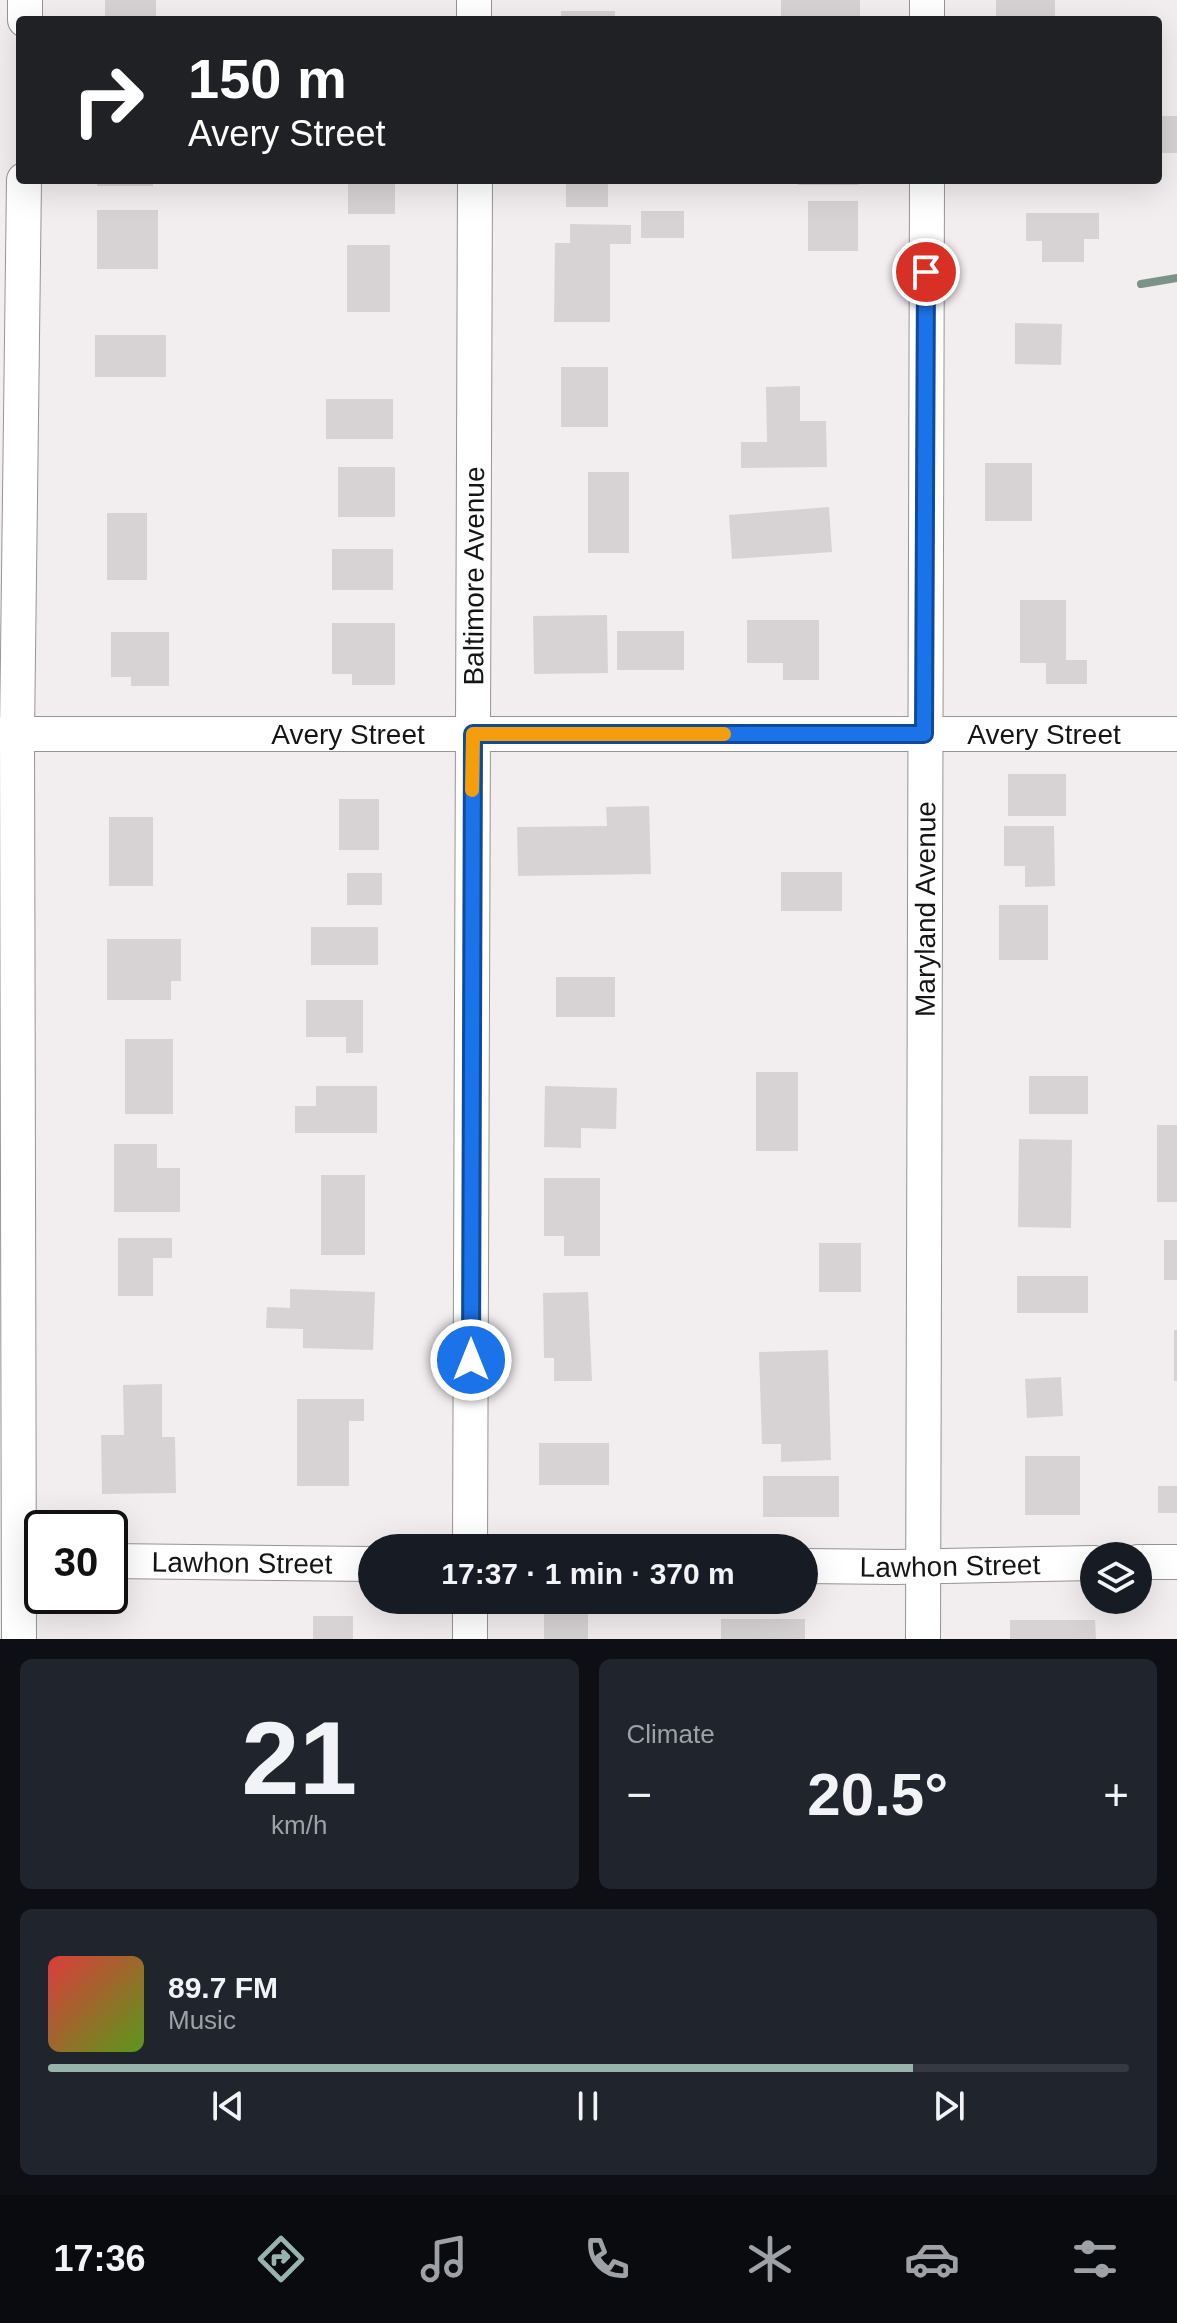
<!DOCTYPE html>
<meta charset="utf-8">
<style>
body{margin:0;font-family:Helvetica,sans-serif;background:#20242c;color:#f1f3f6;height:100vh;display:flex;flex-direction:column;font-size:30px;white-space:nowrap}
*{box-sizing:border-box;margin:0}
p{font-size:26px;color:#9ea1a6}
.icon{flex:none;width:44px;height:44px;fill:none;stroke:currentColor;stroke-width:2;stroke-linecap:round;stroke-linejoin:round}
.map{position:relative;height:1639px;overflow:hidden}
.panel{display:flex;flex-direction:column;gap:20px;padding:20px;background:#0d0f14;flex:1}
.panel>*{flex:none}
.top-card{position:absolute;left:16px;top:16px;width:1146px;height:168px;border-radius:8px;box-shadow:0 8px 32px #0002;background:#202124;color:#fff;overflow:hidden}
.tools{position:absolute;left:1080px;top:1542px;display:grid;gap:16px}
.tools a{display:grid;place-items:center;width:72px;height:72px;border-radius:50%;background:#171b24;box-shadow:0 8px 32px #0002;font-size:40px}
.speed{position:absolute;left:24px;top:1510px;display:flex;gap:16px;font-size:40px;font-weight:700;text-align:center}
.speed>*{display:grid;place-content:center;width:104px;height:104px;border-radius:50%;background:#171b24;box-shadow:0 8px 32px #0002;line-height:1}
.speed .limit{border:4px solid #111;border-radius:12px;background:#fff;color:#111}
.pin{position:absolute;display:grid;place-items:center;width:68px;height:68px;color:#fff;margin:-34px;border:4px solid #fff;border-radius:50%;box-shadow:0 2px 8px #0007}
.me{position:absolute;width:88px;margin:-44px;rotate:0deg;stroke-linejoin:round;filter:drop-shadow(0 0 6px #0008)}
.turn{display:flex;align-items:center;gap:28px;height:168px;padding:0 40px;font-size:36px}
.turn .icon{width:104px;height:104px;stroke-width:2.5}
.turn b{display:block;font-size:56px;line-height:68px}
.big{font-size:60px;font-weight:800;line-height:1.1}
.panel .widget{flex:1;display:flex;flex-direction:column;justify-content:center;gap:12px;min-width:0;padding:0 28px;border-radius:12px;background:#20242c}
.panel .dial{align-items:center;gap:0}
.dial b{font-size:104px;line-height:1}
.song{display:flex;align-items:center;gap:24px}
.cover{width:96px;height:96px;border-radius:12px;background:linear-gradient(135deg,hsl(0 70% 55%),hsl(90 70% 35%))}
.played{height:8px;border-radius:4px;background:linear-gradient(90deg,#97b3ac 80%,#363941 80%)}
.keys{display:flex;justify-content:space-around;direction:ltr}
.heat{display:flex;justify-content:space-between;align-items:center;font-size:44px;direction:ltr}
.panel .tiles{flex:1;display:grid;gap:20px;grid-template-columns:1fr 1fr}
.widget:last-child{grid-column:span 2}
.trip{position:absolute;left:358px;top:1534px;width:460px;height:80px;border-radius:40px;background:#171b24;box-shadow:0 8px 32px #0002;font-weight:800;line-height:80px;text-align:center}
.dock{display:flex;height:128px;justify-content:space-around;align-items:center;background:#090b0e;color:#9ea1a6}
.dock .icon{width:56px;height:56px}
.dock .active{color:#97b3ac}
.dock b{font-size:36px;color:#f1f3f6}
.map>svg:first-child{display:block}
</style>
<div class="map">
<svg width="1177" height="1639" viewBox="0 0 1177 1639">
<rect width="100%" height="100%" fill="#f2edef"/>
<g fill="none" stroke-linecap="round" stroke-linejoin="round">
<!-- stream -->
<path stroke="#7d938a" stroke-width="8" d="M1141 284 1177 278"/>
</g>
<!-- building -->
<path fill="#d7d3d4" d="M105 0H156V20H105Z
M781 0H860V20H781Z
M996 0H1055V20H996Z
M561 11H615V20H561Z
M1158 116H1177V153H1158Z
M97 180H153V186H97Z
M348 180H395V214H348Z
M566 180H608V207H566Z
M798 180H859V185H798Z
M808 201H858V251H808Z
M97 210H158V269H97Z
M641 211H684V238H641Z
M1026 213H1099V239H1084V262H1042V241H1026Z
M570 224 631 225V244H610V322H554L555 243H570Z
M347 245H390V312H347Z
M1015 323 1062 324 1061 365 1015 364Z
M95 335H166V377H95Z
M561 367H608V427H561Z
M800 386V421H826L827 467 741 468V442H767L766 387Z
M326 399H393V439H326Z
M985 463H1032V521H985Z
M338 467H395V517H338Z
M588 472H629V553H588Z
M829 507 832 552 732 559 729 515Z
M107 513H147V580H107Z
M332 549H393V590H332Z
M1020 600H1066V660H1087V684H1046V663H1020Z
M607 615 608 673 534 674 533 616Z
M747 620H819V680H783V663H747Z
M332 623H395V685H352V674H332Z
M617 631H684V670H617Z
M111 632H169V686H131V677H111Z
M1008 774H1066V816H1008Z
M339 799H379V850H339Z
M649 806 651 874 518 876 517 827 607 826 606 807Z
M109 817H153V886H109Z
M1004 826H1054L1055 886 1025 887V866H1004Z
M781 872H842V911H781Z
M347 873H382V905H347Z
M999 905H1048V960H999Z
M311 927H378V965H311Z
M107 939H181V981H171V1000H107Z
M556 977H615V1017H556Z
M306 1000H363V1053H346V1037H306Z
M125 1039H173V1114H125Z
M756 1072H798V1151H756Z
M1029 1076H1088V1114H1029Z
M316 1086H377V1133H295V1106H316Z
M545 1086 617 1088 616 1129 581 1128V1148L544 1147Z
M1157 1125H1177V1202H1157Z
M1019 1139 1072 1140 1071 1228 1018 1227Z
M114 1144H157V1168H180V1212H114Z
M321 1175H365V1255H321Z
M544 1178H600V1256H564V1236H544Z
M118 1238H172V1258H153V1296H118Z
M1164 1240H1177V1280H1164Z
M819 1243H861V1292H819Z
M1017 1276H1088V1313H1017Z
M290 1289 375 1292 373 1350 303 1348V1329L266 1328 267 1307 290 1308Z
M588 1292 592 1381H554V1358H544L543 1293Z
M1174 1330H1177V1381H1174Z
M828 1350 831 1460 781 1462V1444H762L759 1352Z
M1061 1377 1063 1416 1027 1418 1025 1379Z
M162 1384V1437H175L176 1493 102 1494 101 1435H124L123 1385Z
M297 1399H364V1421H349V1486H297Z
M539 1443H609V1485H539Z
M1025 1456H1080V1515H1025Z
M763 1476H839V1517H763Z
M1158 1486H1177V1513H1158Z
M544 1600H588V1639H544Z
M313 1616H353V1639H313Z
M721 1619H805V1639H721Z
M1010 1620H1095L1096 1639H1010Z"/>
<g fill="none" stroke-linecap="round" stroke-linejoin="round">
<!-- minor casing -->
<g stroke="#989496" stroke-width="36">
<g id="minor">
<path d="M25 0V20"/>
<path d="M474 0V20"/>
<path d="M927 20V0"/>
<path id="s1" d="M0 734H1177"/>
<path id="s2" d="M470 1548 475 180"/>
<path id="s3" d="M110 1561 372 1564"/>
<path d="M1138 1562H1177"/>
<path id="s4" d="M804 1566 895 1567 1094 1563"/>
<path d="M470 1600V1639"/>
<path d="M19 1639 17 734 24 180"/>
<path id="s5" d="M923 1639 927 180"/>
</g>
</g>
<!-- minor -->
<use href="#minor" stroke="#fff" stroke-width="34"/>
</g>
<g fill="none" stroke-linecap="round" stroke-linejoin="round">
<!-- route casing -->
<g stroke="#114b97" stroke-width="20">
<path id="route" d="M471 1360 473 734H924L926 272"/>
</g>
<!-- route -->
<use href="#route" stroke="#1a73e8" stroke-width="14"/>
<!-- slow -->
<path stroke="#f59e0b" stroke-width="14" d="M472 790 473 734H724"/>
</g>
<g text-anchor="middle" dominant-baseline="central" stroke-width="6" stroke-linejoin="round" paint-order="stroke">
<!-- street labels -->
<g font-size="28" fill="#161415" stroke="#fffbfc">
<text stroke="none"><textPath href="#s2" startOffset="972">Baltimore Avenue</textPath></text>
<text stroke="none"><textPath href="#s1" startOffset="348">Avery Street</textPath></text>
<text stroke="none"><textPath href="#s1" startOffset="1044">Avery Street</textPath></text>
<text stroke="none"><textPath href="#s5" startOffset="730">Maryland Avenue</textPath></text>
<text stroke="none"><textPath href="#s3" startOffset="132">Lawhon Street</textPath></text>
<text stroke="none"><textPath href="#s4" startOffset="146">Lawhon Street</textPath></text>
</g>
</g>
</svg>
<div class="tools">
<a><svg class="icon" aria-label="layers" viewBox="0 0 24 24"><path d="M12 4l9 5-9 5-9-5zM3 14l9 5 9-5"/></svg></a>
</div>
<div class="speed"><div class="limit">30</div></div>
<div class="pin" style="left:926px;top:272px;background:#d93025"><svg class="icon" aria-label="arrive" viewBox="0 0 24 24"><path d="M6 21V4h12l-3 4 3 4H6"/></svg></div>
<svg class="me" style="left:471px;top:1360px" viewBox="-20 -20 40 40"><circle r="17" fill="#1a73e8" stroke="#fff" stroke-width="3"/><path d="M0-11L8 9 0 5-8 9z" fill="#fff"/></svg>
<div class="trip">17:37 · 1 min · 370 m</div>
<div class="top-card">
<div class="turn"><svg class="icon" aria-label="right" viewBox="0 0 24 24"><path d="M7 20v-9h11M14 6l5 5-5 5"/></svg><div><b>150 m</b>Avery Street</div></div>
</div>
</div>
<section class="panel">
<div class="tiles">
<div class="widget dial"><b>21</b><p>km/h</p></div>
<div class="widget"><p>Climate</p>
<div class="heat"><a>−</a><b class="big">20.5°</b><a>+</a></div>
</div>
<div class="widget">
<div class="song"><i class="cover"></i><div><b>89.7 FM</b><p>Music</p></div></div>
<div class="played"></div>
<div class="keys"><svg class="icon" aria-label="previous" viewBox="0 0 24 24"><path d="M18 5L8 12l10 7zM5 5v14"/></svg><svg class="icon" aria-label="pause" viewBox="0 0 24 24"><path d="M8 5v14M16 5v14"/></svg><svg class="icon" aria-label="next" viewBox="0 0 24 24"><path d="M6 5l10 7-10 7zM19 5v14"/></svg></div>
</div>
</div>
</section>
<nav class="dock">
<b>17:36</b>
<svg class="icon active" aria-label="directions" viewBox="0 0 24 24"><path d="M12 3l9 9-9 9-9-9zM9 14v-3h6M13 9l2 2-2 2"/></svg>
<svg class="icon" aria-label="music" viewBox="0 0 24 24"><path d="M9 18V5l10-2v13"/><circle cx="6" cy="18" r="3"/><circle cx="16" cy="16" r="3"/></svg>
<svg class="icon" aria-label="phone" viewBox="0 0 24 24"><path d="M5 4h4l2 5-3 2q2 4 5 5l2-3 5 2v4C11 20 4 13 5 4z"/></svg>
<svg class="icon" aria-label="climate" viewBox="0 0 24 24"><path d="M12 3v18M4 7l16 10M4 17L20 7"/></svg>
<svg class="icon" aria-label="car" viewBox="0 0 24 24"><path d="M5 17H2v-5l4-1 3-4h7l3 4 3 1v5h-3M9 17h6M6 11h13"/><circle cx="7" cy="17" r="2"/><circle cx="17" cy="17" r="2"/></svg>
<svg class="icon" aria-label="filters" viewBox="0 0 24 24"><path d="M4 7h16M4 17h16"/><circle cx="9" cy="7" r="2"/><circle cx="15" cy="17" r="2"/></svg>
</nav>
